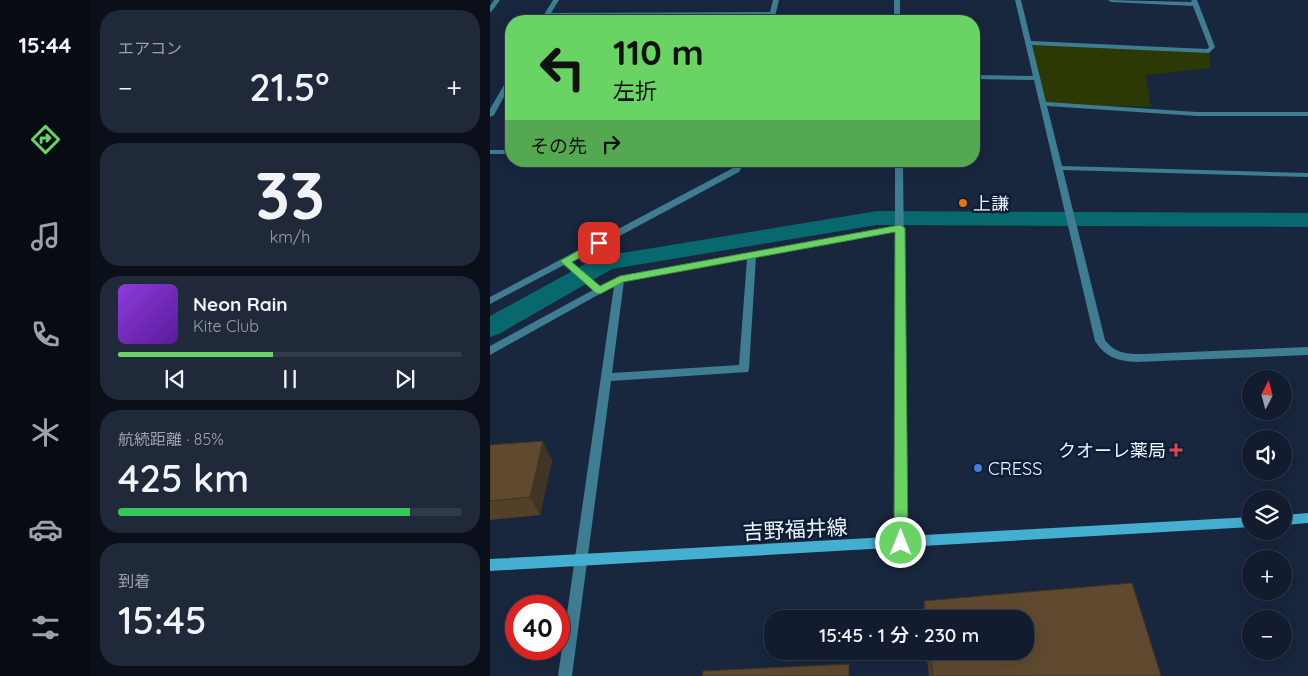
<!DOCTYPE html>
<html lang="ja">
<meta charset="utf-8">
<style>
body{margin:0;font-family:Quicksand,"Noto Sans JP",sans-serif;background:#1f293a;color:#f1f3f6;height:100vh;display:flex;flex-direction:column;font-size:19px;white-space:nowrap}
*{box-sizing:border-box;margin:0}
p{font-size:16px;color:#9ca1aa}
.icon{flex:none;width:28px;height:28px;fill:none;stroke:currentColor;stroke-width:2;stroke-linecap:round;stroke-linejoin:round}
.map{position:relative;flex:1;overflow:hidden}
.drawer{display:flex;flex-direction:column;gap:10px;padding:10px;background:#0a0f19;width:400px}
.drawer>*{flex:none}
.banner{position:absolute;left:15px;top:15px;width:475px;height:152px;border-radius:20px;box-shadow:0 5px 20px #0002,0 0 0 1px #313a4a;background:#69d464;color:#111;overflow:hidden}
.needle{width:32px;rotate:6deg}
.tools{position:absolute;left:752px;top:370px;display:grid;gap:10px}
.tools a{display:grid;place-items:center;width:50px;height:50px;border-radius:50%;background:#121c2e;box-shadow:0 5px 20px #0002,0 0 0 1px #313a4a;font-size:25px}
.speed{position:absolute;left:15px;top:595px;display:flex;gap:10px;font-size:25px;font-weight:700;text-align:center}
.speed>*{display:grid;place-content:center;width:65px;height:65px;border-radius:50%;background:#121c2e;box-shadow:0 5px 20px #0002,0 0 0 1px #313a4a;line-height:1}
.speed .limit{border:8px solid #d22;background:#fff;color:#111}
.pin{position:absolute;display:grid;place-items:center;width:42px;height:42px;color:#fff;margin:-21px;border-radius:10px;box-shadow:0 2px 8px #0006}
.me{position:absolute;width:55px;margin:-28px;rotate:0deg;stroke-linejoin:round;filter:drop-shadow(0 0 4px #0008)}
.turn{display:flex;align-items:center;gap:18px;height:105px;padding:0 25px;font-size:22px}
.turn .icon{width:65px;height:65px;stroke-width:2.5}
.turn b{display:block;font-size:35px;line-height:42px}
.then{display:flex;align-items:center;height:48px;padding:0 25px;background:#0003;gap:10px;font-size:19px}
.big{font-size:38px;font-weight:600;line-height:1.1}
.drawer .widget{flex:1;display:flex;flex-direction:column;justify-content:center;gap:8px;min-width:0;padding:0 18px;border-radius:20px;background:#1f293a}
.drawer .dial{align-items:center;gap:0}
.dial b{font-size:65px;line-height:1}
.song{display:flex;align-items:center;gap:15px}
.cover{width:60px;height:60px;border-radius:8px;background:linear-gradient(135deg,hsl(270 70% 55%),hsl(270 70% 35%))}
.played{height:5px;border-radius:2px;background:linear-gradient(90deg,#69d464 45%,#313a4a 45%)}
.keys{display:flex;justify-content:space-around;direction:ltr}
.heat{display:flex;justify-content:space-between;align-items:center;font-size:28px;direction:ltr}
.charge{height:8px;border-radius:4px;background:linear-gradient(90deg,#34c759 85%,#313a4a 0)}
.trip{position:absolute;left:274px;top:610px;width:270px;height:50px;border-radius:20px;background:#121c2e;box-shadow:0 5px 20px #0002,0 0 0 1px #313a4a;font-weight:600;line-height:50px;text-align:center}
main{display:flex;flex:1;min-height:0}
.tabs{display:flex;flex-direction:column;width:90px;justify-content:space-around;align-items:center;background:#070b12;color:#9ca1aa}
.tabs .icon{width:35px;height:35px}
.tabs .active{color:#69d464}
.tabs b{font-size:22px;color:#f1f3f6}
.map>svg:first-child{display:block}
</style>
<main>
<nav class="tabs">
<b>15:44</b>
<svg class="icon active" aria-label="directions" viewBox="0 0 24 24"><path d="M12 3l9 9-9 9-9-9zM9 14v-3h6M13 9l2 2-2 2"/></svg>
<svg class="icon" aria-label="music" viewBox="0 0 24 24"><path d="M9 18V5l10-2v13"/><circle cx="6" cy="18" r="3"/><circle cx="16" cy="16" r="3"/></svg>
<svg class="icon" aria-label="phone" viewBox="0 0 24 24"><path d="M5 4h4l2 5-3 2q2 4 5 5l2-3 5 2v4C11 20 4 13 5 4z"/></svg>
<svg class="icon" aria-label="climate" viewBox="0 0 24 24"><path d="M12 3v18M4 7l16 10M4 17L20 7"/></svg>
<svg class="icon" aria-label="car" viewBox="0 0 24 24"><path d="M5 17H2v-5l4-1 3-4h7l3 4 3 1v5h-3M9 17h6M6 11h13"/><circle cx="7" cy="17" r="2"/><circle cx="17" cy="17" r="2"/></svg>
<svg class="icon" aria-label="filters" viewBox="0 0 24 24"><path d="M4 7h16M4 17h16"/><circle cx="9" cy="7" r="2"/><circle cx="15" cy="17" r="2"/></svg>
</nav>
<section class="drawer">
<div class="widget"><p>エアコン</p>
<div class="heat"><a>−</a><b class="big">21.5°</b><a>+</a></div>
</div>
<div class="widget dial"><b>33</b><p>km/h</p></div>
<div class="widget">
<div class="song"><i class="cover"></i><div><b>Neon Rain</b><p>Kite Club</p></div></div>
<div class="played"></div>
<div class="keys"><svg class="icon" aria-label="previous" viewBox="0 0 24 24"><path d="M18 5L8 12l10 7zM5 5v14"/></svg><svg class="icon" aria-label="pause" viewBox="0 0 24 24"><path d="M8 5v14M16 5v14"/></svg><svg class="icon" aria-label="next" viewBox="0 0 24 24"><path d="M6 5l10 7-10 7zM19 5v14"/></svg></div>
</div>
<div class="widget"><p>航続距離 · 85%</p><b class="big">425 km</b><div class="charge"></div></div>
<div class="widget"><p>到着</p><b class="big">15:45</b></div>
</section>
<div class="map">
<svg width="818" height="676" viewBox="0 0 818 676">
<rect width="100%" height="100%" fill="#18263e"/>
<!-- green -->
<path fill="#2c3904" d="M539 43 719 51 720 68 656 75 661 107 554 104Z"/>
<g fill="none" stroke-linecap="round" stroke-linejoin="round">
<!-- canal -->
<path fill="#07686e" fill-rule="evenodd" d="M387 211 818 213V227L387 225 122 269 9 334 0 337V316L108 257Z"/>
<!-- pedestrian -->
<path fill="#3f7d92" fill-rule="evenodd" d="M4 0H10L2 11 0 12V6Z"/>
<!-- minor -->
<path fill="#3f7d92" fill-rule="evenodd" d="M63 0H69L61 13 280 12 283 0H289L284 21H278L279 16 59 17 56 21H50Z
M525 0H531L541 41 717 49 719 47 703 6 621 2 618 0 702 2 701 0H707L725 47 719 53 542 45 556 102 707 112H818V116H707L557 106 572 166 818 173V177L573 170 615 340C625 354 638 354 653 354L818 347V355L646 362C628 361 615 357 605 341L544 80 484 79V75L543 76Z
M21 76V84L4 115 0 117V109L18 78Z
M0 150H21V154H0Z
M247 161H255L249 172 81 262 110 286 130 276 410 225 414 228 410 231 266 257 259 369 258 372 121 381 82 676H68L124 286 0 355V346L103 290 74 265 0 304V297L243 168ZM257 259 249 365 122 373 134 281Z"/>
<!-- tertiary -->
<path fill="#3f7d92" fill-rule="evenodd" d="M404 0H410V21H404Z
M405 161H413L417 543 415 547 411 548 407 547 405 543Z"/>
<!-- secondary -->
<path fill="#44afd0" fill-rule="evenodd" d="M818 513V523L794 525V515Z
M761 517V527L0 571V559Z"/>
</g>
<!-- wall -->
<path fill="#524029" d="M0 445 62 460 50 515 0 520Z
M642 583 671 676H439L436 651H535V619H433L434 601Z"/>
<!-- shaded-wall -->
<path fill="#423422" d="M53 441 62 460 50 515 40 497Z"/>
<!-- building -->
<path fill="#5f4a30" stroke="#423422" d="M53 441 40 497 0 501V445Z
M642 583 671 676H443L440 651H535V619H436L434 601Z
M359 664V676H212L213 671Z"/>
<!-- route -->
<path fill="#69d464" stroke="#448a41" d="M410 225 415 228 418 543 416 548 411 550 406 548 404 543 405 232 133 282 110 294 106 293 70 261 105 241H113V245L82 262 110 286 130 276Z"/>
<!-- markers -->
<circle fill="#e8710a" stroke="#0e1d33" stroke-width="2" cx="473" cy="203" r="5"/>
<path fill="#e0444e" stroke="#0e1d33" stroke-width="2" d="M683.5 442.5h5v5h5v5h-5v5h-5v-5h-5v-5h5z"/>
<circle fill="#3f7fe0" stroke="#0e1d33" stroke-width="2" cx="488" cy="468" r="5"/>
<g text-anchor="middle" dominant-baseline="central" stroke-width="5" stroke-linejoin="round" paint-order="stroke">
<!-- poi labels -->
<g font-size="18" fill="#eef4fe" stroke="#0e1d33" text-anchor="start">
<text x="483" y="203">上謙</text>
<text x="676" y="450" text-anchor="end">クオーレ薬局</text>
<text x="498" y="468">CRESS</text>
</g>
<!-- near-street labels -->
<g font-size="21" fill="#eef4fe" stroke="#0e1d33">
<text transform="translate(305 529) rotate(-3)">吉野福井線</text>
</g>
</g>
</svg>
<div class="tools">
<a><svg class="needle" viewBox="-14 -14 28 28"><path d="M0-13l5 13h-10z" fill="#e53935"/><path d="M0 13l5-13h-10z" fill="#9ca1aa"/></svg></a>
<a><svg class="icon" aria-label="sound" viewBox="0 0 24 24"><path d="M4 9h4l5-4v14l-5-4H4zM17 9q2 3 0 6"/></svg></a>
<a><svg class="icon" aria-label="layers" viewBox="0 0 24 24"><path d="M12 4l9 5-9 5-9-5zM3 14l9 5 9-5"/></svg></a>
<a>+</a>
<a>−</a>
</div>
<div class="speed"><div class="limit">40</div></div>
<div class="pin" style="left:109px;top:243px;background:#d93025"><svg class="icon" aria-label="arrive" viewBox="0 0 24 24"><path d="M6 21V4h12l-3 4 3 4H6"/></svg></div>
<svg class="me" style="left:411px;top:543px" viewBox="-20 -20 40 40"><circle r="17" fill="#69d464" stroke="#fff" stroke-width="3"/><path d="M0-11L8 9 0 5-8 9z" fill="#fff"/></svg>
<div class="trip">15:45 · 1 分 · 230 m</div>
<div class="banner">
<div class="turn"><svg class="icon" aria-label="left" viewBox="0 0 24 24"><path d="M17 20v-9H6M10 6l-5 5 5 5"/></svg><div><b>110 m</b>左折</div></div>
<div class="then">その先<svg class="icon" aria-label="right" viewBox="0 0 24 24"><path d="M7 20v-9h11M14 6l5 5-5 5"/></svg></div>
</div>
</div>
</main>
